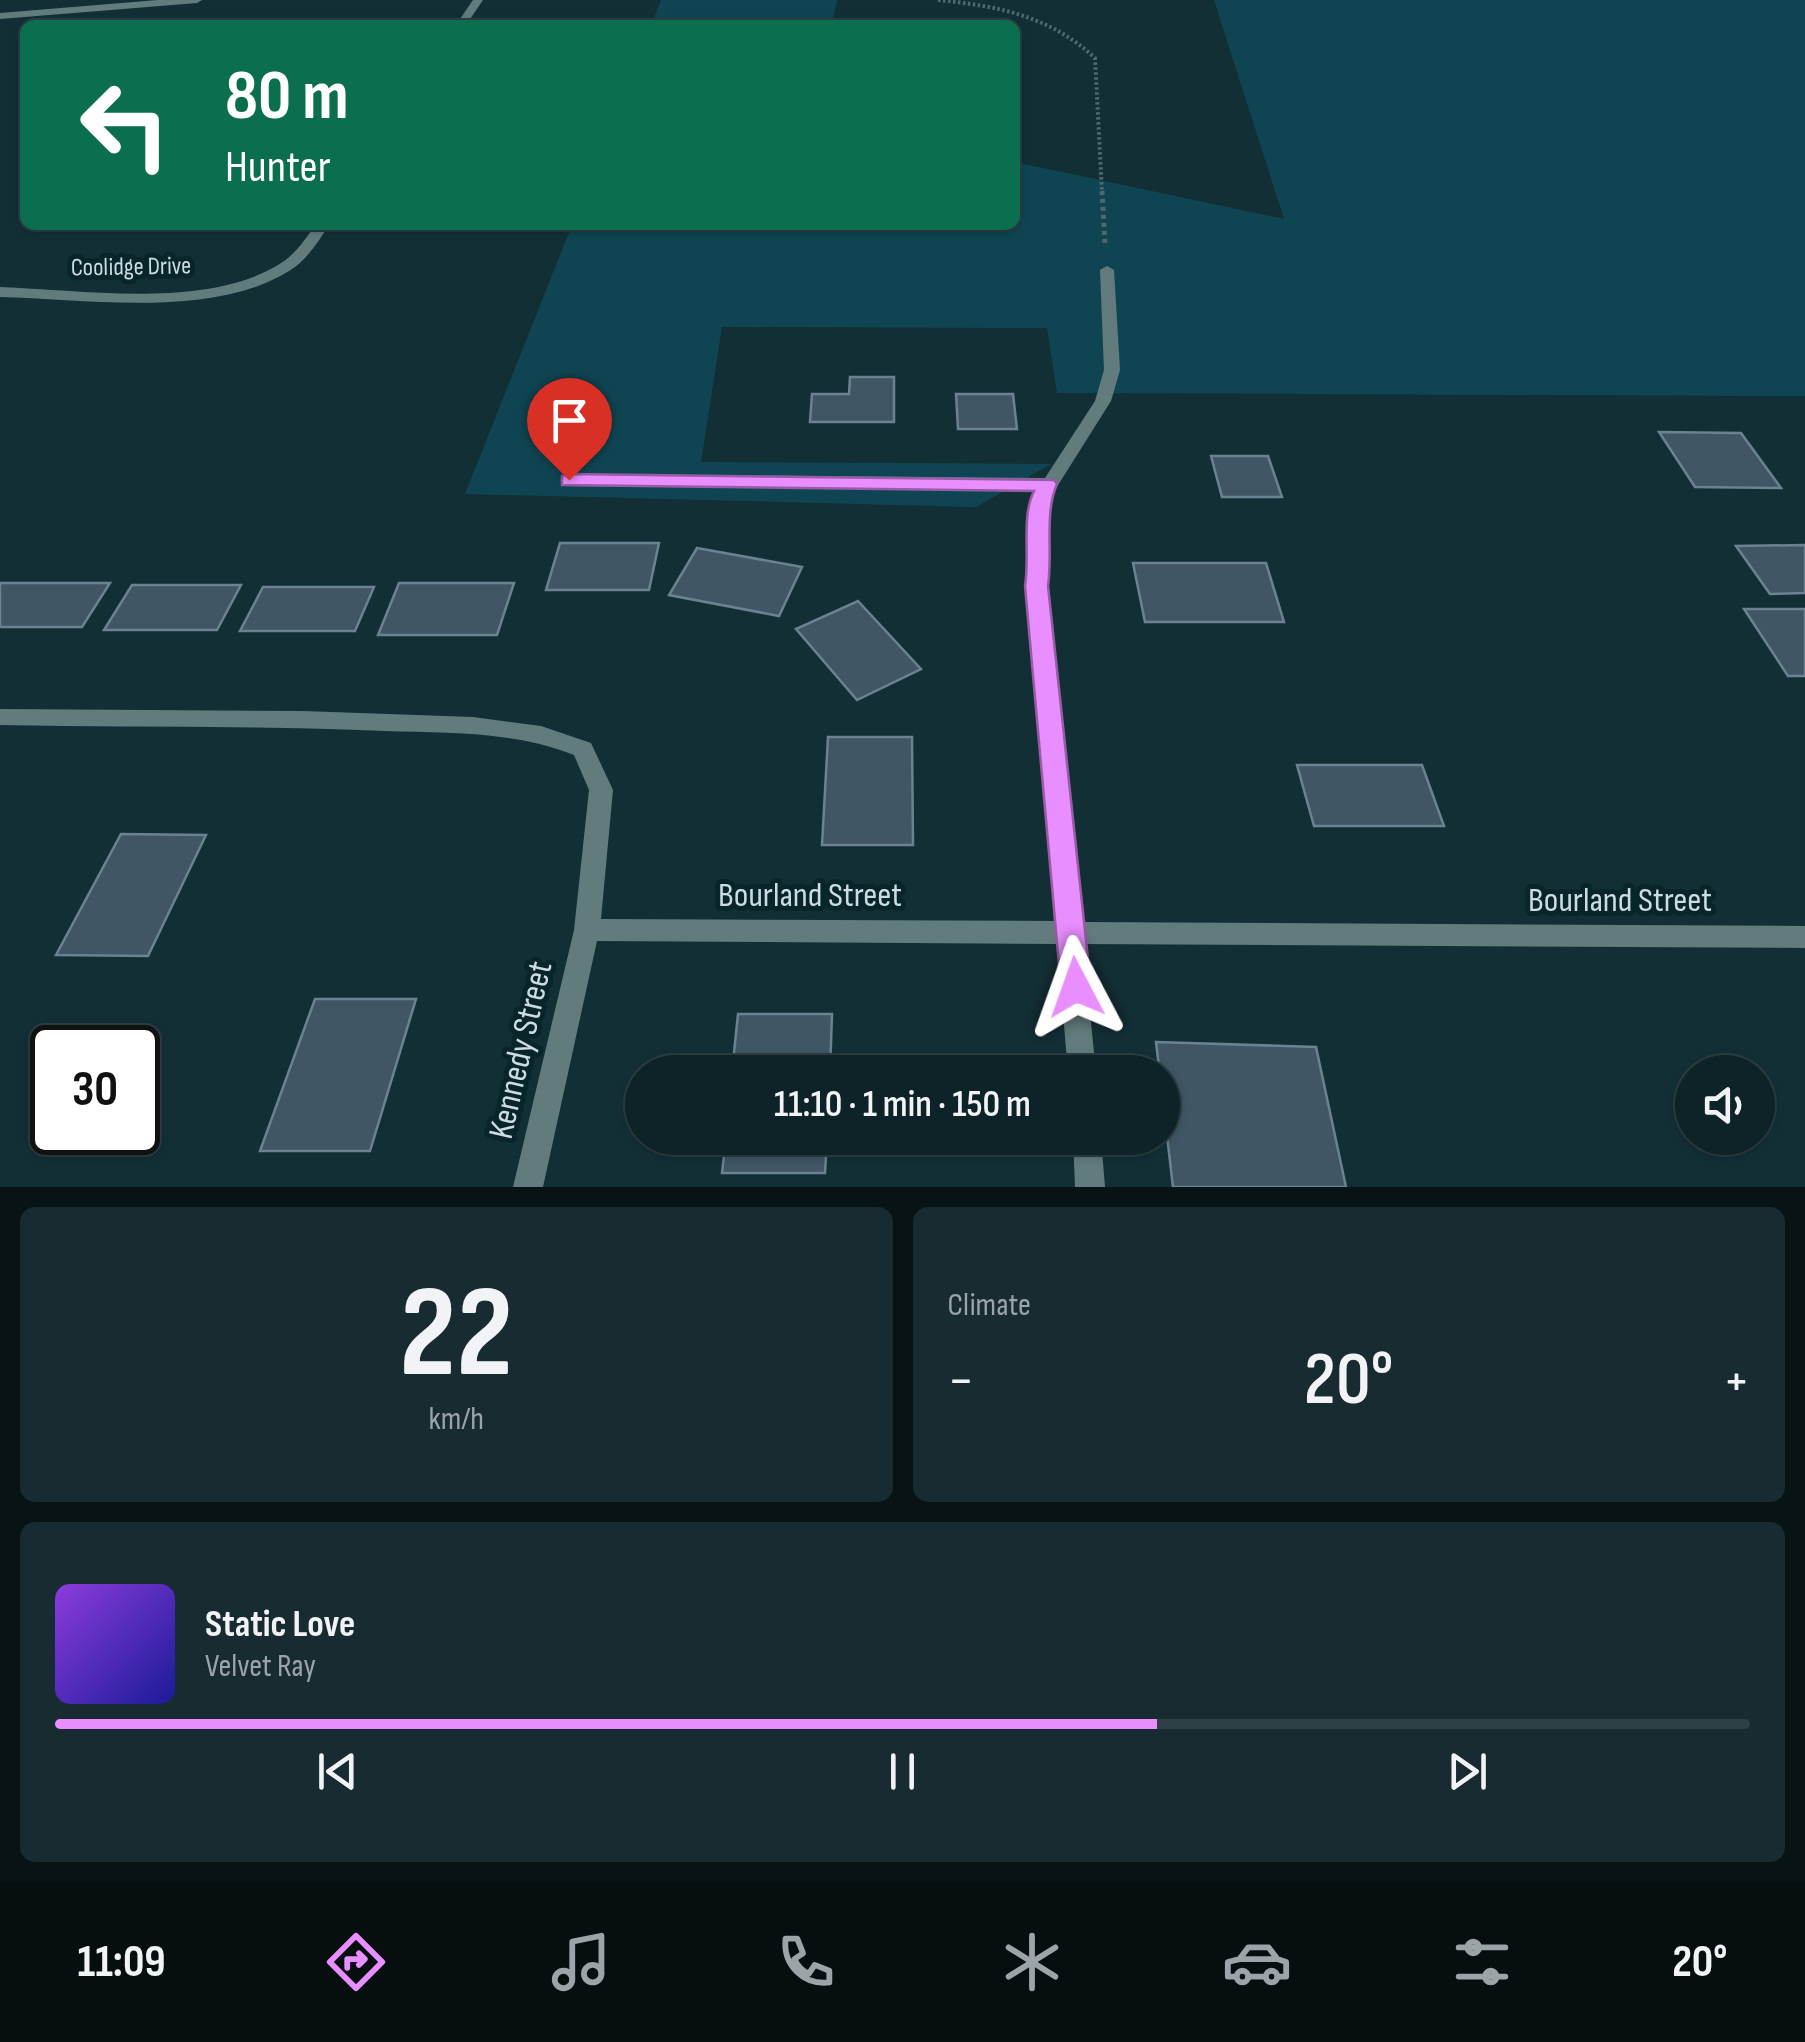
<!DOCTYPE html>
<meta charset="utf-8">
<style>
body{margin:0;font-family:"Sofia Sans Condensed",sans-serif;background:#172b30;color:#f1f3f6;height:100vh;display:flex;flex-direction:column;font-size:38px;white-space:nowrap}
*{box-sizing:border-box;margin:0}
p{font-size:32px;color:#9ba4a8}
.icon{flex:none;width:55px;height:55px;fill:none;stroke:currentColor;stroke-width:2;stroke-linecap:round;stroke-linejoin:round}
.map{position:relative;height:1187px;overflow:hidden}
.panel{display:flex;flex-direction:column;gap:20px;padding:20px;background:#081316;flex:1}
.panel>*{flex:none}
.guide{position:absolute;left:20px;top:20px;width:1000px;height:210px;border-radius:15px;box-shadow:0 2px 8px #0004,0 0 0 2px #2e4045;background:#0b6e4f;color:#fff;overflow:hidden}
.buttons{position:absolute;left:1675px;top:1055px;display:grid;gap:20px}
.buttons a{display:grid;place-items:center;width:100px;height:100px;border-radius:50%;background:#0e2328;box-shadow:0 2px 8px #0004,0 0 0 2px #2e4045;font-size:50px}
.speed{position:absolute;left:30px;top:1025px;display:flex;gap:20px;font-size:50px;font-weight:700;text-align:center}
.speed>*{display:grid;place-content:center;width:130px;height:130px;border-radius:50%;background:#0e2328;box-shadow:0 2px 8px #0004,0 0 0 2px #2e4045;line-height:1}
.speed .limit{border:5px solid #111;border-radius:15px;background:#fff;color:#111}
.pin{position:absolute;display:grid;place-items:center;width:85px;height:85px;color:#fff;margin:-102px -42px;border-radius:50% 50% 50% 0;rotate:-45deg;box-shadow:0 0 10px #0007}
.pin .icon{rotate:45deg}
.me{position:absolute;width:110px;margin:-55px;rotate:356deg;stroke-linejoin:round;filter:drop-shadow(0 0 8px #0008)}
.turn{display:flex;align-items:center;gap:35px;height:210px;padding:0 40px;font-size:45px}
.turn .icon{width:130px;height:130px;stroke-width:2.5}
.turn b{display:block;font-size:70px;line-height:85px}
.big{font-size:75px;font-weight:600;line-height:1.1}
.panel .card{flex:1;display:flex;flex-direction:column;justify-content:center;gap:15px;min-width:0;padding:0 35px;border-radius:15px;background:#172b30}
.panel .dial{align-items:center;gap:0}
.dial b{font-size:130px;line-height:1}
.song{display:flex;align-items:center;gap:30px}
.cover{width:120px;height:120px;border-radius:15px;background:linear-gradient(135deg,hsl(270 70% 55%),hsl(240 70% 35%))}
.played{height:10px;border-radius:5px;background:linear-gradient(90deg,#e98efe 65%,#2e4045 65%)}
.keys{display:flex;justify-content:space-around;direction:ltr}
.heat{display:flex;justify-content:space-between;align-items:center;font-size:55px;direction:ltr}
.panel .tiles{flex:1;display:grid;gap:20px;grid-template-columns:1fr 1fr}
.card:last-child{grid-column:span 2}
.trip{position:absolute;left:625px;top:1055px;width:555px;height:100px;border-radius:50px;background:#0e2328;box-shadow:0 2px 8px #0004,0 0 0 2px #2e4045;font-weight:600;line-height:100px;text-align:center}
.menu{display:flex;height:160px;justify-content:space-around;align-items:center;background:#060e10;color:#9ba4a8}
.menu .icon{width:70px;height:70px}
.menu .on{color:#e98efe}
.menu b{font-size:45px;color:#f1f3f6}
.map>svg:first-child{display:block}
</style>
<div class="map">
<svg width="1805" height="1187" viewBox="0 0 1805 1187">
<rect width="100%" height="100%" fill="#132f36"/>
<!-- green -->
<path fill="#0f4552" d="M661 0H837L832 25H651Z
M1214 0H1805V396L1057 393 1047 328 722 327 701 462 1051 464 976 507 465 494 572 225H1015V162L1284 219Z"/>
<!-- building -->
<path fill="#405664" stroke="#6b8292" stroke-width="2.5" d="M850 377H894V422H810L812 394H849Z
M956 394H1013L1017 429H958Z
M1659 432 1741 433 1781 488 1695 487Z
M1211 456H1268L1282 497H1222Z
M560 543H659L649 590H546Z
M1805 545V593L1770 594 1736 546Z
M697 548 802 567 779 616 669 595Z
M1133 563H1266L1284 622H1145Z
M0 583H110L82 627H0Z
M399 583H514L497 635H378Z
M132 585H241L217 630H104Z
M263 587H374L355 631H240Z
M858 601 921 669 857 700 796 629Z
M1744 609H1805V676H1788Z
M828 737H912L913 845H822Z
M1297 765H1422L1444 826H1314Z
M121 834 206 835 148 956 56 955Z
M315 999H416L370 1151H260Z
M738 1014H832L830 1072H732Z
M1156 1042 1316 1047 1346 1187H1173Z
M726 1138H827L825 1173H722Z"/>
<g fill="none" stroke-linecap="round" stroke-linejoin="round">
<!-- path-far1 -->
<path stroke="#4f676d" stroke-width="4" stroke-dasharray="2.5 2.5" stroke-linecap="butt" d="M938 0C998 6 1050 16 1095 58L1102 193"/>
<!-- path -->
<path stroke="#4f676d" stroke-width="5" stroke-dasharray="4 4" stroke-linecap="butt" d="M1102 191 1105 244"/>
<!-- street -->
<path fill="#627c7d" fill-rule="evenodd" d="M158 0H202L197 3 0 19V13Z
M473 0H483L466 25H456Z
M315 225H329C318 242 306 261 289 271 212 319 86 299 0 297V287C83 290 205 309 278 265 294 256 305 240 315 225Z
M1107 266 1114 270 1120 370 1111 401 1048 501 1051 555 1047 586 1081 922 1805 926V948L1083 944 1096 1072H1068L1057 944 597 941 543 1187H513L574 930 589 790 574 755C514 731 448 733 385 731 257 725 128 728 0 725V709L303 711 473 717 541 726 591 743 613 790 601 919 1055 921 1027 586 1031 555 1030 501 1037 490 569 486 560 480 569 474 1045 478 1095 401 1104 370 1100 270Z
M1073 1138H1101L1105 1187H1075Z"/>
</g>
<!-- route -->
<path fill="#e98efe" stroke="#975ca5" stroke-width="2.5" d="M569 474 1054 480 1057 484C1044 514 1053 553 1048 586L1091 987 1087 996 1076 1000 1065 996 1061 987 1025 586C1030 557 1021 516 1034 491L562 485V476Z"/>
<g text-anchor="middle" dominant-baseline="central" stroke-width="10" stroke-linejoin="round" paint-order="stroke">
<!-- far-street labels -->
<g font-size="25" fill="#ccdce1" stroke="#09252c">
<text transform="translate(131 267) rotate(-1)">Coolidge Drive</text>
</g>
<!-- near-street labels -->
<g font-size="35" fill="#ccdce1" stroke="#09252c">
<text x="810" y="895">Bourland Street</text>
<text x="1620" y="900">Bourland Street</text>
<text transform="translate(521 1050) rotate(-77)">Kennedy Street</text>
</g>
</g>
</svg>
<div class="buttons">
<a><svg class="icon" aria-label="sound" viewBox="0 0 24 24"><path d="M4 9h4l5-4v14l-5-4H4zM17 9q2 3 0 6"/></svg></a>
</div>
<div class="speed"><div class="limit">30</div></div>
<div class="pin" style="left:569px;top:480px;background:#d93025"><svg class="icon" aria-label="arrive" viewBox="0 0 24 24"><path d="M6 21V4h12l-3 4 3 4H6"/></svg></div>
<svg class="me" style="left:1076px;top:987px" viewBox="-20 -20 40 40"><path d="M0-17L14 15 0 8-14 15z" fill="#e98efe" stroke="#fff" stroke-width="4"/></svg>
<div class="trip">11:10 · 1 min · 150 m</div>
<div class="guide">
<div class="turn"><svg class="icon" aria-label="left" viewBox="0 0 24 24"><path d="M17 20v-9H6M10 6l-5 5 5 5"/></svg><div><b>80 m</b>Hunter</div></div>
</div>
</div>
<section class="panel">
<div class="tiles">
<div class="card dial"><b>22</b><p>km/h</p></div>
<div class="card"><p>Climate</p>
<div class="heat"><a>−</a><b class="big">20°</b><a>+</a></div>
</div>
<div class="card">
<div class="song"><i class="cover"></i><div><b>Static Love</b><p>Velvet Ray</p></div></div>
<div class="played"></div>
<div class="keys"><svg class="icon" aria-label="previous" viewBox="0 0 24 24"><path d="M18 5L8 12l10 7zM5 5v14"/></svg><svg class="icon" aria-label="pause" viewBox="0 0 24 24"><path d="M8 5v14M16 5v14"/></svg><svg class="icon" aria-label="next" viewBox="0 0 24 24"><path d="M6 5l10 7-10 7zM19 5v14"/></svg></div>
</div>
</div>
</section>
<nav class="menu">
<b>11:09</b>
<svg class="icon on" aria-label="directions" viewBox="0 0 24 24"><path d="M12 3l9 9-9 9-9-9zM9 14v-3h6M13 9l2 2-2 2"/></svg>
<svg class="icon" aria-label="music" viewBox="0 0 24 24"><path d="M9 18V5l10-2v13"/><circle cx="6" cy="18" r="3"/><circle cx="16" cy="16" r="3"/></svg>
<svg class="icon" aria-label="phone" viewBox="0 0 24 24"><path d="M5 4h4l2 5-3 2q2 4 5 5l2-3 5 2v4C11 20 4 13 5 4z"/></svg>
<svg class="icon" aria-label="climate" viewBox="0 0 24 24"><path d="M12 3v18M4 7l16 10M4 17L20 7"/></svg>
<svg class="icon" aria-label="car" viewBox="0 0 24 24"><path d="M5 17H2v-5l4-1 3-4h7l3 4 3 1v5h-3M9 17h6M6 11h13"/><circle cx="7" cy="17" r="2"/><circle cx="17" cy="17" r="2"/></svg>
<svg class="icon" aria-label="filters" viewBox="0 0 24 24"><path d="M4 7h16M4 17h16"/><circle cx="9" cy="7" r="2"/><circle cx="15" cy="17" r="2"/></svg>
<b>20°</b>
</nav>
